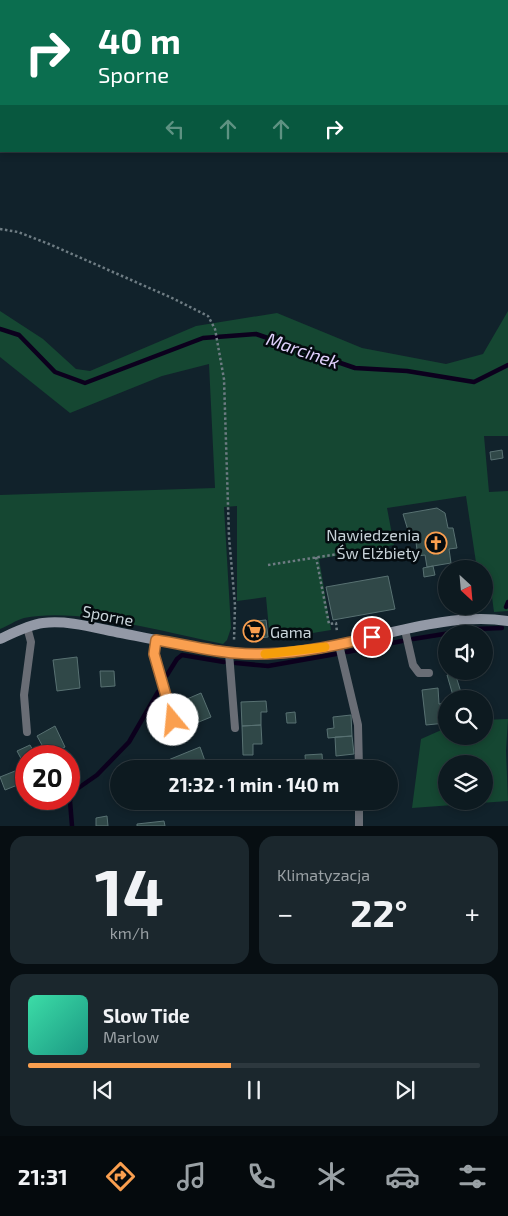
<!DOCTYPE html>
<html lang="pl">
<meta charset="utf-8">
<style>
body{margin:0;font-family:"Exo 2",sans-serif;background:#1b272d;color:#f1f3f6;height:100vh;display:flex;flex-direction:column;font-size:19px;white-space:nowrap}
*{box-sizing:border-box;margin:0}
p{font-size:16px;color:#9aa1a5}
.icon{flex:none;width:28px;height:28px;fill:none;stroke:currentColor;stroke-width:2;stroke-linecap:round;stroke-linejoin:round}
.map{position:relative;height:826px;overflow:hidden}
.side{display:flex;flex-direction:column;gap:10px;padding:10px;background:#070e12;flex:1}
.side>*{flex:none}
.top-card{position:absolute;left:0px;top:0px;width:509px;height:152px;box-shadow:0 2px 8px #0003,0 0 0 1px #2d383e;background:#0b6e4f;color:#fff;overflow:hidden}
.needle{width:32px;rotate:154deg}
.fabs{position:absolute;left:438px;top:560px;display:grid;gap:10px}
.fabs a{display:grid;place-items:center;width:55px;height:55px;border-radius:50%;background:#0d1a20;box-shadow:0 2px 8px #0003,0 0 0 1px #2d383e;font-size:25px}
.speed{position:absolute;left:15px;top:745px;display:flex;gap:10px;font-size:25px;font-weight:700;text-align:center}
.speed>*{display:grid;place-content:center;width:65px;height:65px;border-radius:50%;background:#0d1a20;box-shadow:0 2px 8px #0003,0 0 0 1px #2d383e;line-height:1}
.speed .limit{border:8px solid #d22;background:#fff;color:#111}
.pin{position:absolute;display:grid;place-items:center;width:42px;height:42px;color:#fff;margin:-21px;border:2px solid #fff;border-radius:50%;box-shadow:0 1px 5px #0007}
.me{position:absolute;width:55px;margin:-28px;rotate:343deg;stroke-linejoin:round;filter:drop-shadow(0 0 4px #0008)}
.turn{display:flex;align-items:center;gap:18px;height:105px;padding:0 15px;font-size:22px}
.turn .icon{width:65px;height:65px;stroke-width:2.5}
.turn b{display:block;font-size:35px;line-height:42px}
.lanes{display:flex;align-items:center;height:48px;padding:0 15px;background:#0003;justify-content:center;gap:25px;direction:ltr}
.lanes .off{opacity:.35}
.big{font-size:38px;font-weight:700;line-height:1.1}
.side .tile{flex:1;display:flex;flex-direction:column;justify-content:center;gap:8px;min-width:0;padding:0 18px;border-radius:15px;background:#1b272d}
.side .dial{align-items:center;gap:0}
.dial b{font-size:65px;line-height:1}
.song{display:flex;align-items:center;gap:15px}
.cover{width:60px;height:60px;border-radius:8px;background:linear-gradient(135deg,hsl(160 70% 55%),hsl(170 70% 35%))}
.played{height:5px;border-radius:2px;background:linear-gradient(90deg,#fa9f4f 45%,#2d383e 45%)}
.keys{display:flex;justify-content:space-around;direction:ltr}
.heat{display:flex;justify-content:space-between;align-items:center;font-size:28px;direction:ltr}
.side .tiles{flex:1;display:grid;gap:10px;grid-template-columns:1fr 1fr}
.tile:last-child{grid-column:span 2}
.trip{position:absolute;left:110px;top:760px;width:288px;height:50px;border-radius:25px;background:#0d1a20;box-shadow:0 2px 8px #0003,0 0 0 1px #2d383e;font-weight:700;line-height:50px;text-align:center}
.dock{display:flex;height:80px;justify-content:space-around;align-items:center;background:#050a0d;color:#9aa1a5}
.dock .icon{width:35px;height:35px}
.dock .current{color:#fa9f4f}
.dock b{font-size:22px;color:#f1f3f6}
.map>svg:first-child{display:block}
</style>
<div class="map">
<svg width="508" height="826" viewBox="0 0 508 826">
<rect width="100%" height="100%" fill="#11222b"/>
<!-- green -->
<path fill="#154732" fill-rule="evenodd" d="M0 311 43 339 76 369 90 371 196 326 277 313 362 348 446 364 483 354 508 311V436H484L489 492 508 491V611L494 612 492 597H484V569H477L466 496 387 508 394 545 319 559 331 630 270 640 266 597 237 601V506L224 507 231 628 227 640 223 644C166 633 80 607 24 618 16 620 8 626 0 629V495L215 488 209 364 162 376 70 413 0 357Z
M508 719 506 751 508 801 412 808 421 739 446 728V736H484V720ZM446 764H484V801H446Z"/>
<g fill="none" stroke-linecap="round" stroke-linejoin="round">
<!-- stream -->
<path stroke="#0c001d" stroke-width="4.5" d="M0 329 19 335 55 372 85 383 203 338 256 334 355 368 407 371 474 382 508 365
M506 607 508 602
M413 639 475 629 502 628
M347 652 402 641
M236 663 268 666 336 654
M167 675 177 659 182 655 224 662
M72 826 70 801 74 791 97 775 129 742 158 692"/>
</g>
<!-- building -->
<path fill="#304848" stroke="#587172" d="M502 450 503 458 491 460 490 452Z
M437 508 445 513 448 528H453L457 548 449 549 451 563 427 567 425 555 418 556 415 536 410 537 403 514Z
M433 566 435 575 424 577 423 568Z
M388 576 395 609 333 620 326 587Z
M266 620 268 637 248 639 247 622Z
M77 657 80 688 57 691 53 660Z
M100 671H114L115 686 101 687Z
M455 673 463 699H454L447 675Z
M438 688 439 704 445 703 446 723 426 725 422 690Z
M201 693 211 717 194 724 191 719 187 720 180 702Z
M266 701 267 712H261V725L242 726 241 702Z
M295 712 296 723H287L286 713Z
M351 715 352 736 328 738 327 729 334 728 333 717Z
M261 725 262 744H253V755H243L242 726Z
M55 726 65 747 48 756 37 736Z
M352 736 354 754 336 756 335 737Z
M30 745 36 756H26V768L17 751Z
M200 747 205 761 185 769H158L156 765Z
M322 754 323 768 306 769 305 755Z
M15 771 20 784 5 790 0 777Z
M107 816 108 826H96V818Z
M164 821 165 826H137V824Z"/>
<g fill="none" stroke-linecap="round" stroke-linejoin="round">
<!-- path -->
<path stroke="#6e7c83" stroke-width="2.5" stroke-dasharray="2.5 2.5" stroke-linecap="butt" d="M0 229 18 232 49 244 170 297 208 316 215 329 224 379 229 537 235 605 234 641
M316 557 329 624 336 623 337 632
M268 565 338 554"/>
<!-- lane -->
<path stroke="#696d75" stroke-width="8" d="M27 627 31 642 24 695 27 732
M405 630 413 665 419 673H429
M156 640 154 654 178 737
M339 645 358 725 359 769
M229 653 235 728
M359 801V826"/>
<!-- secondary -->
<path stroke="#9399a6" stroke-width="10" d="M0 639C13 633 28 625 43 623 69 620 95 628 121 633 166 642 211 652 257 654 340 657 427 609 508 621"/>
</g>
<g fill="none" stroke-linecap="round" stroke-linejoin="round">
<!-- route casing -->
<g stroke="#a26733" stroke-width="12">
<path id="route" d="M173 720 154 654 156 640C182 644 209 651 235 653 281 657 327 648 372 637"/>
</g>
<!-- route -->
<use href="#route" stroke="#fa9f4f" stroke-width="9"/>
<!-- slow -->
<path stroke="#f59e0b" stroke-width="9" d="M265 654 325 647"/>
</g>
<!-- icons -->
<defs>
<g id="church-ring" transform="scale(1.125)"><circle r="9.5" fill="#040b0f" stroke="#fa9f4f" stroke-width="1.5"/><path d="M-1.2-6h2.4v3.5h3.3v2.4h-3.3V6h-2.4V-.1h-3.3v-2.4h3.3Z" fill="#fa9f4f"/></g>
<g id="supermarket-ring" transform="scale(1.125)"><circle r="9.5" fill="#040b0f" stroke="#fa9f4f" stroke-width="1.5"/><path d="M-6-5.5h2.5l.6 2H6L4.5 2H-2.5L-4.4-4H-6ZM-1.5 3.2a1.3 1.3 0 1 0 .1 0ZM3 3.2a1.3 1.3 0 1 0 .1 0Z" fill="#fa9f4f"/></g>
</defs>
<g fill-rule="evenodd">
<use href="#church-ring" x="436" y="543"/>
<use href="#supermarket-ring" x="254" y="631"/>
</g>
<g text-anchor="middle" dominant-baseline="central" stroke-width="5" stroke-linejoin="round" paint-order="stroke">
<!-- poi labels -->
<g font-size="16" fill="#c8d3d9" stroke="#040b0f" text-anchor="end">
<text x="420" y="534">Nawiedzenia<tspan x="420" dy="18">Św Elżbiety</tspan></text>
<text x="270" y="631" text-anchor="start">Gama</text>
</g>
<!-- street labels -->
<g font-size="16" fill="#c8d3d9" stroke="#040b0f">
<text transform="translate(108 615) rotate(11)">Sporne</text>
</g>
<!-- water labels -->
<g font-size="18" font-style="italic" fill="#e1d1fd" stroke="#040b0f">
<text transform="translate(303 350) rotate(19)">Marcinek</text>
</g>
</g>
</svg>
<div class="fabs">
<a><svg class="needle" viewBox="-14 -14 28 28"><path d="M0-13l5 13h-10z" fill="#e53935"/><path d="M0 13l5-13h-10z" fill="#9aa1a5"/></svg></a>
<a><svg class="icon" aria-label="sound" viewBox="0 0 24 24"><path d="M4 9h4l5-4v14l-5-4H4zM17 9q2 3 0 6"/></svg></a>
<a><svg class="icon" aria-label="search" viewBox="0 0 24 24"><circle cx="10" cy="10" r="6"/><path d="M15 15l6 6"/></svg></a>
<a><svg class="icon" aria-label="layers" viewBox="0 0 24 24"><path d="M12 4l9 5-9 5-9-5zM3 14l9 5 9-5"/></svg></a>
</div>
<div class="speed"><div class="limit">20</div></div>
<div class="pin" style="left:372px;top:637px;background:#d93025"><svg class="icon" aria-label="arrive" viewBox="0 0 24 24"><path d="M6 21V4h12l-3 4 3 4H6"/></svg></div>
<svg class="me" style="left:173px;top:720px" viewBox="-20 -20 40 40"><circle r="19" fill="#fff"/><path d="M0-13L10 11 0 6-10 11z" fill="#fa9f4f"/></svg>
<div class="trip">21:32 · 1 min · 140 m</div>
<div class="top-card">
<div class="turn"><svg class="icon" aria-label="right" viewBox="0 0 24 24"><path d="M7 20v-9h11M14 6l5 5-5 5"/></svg><div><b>40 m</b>Sporne</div></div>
<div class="lanes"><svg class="icon off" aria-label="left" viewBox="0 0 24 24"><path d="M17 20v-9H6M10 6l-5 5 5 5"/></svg><svg class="icon off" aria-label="ahead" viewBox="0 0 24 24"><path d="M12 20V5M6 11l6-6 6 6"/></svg><svg class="icon off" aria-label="ahead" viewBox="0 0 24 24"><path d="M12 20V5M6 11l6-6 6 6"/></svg><svg class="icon" aria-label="right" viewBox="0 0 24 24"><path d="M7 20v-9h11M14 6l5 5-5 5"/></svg></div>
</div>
</div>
<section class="side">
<div class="tiles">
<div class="tile dial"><b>14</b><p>km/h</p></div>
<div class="tile"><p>Klimatyzacja</p>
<div class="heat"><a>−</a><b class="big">22°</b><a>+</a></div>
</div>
<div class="tile">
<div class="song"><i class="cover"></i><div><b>Slow Tide</b><p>Marlow</p></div></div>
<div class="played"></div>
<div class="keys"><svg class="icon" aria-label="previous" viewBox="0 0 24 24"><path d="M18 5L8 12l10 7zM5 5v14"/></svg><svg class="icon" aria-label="pause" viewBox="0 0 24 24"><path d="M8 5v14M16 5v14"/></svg><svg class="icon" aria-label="next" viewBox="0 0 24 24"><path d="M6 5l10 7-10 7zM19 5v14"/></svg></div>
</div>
</div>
</section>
<nav class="dock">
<b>21:31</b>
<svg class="icon current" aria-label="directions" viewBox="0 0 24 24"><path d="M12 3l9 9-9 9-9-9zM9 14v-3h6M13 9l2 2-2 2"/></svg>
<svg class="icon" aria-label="music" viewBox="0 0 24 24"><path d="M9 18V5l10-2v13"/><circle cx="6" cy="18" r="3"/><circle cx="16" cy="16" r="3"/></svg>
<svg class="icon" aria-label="phone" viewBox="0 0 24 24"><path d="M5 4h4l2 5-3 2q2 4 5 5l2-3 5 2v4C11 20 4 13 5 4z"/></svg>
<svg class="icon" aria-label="climate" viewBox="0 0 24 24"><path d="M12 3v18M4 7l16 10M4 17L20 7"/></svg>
<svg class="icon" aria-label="car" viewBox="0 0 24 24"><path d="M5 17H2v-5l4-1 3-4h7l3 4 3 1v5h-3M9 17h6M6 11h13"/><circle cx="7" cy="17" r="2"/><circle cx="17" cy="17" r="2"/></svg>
<svg class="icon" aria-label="filters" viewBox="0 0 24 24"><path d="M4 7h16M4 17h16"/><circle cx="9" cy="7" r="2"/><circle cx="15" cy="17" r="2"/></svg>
</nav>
